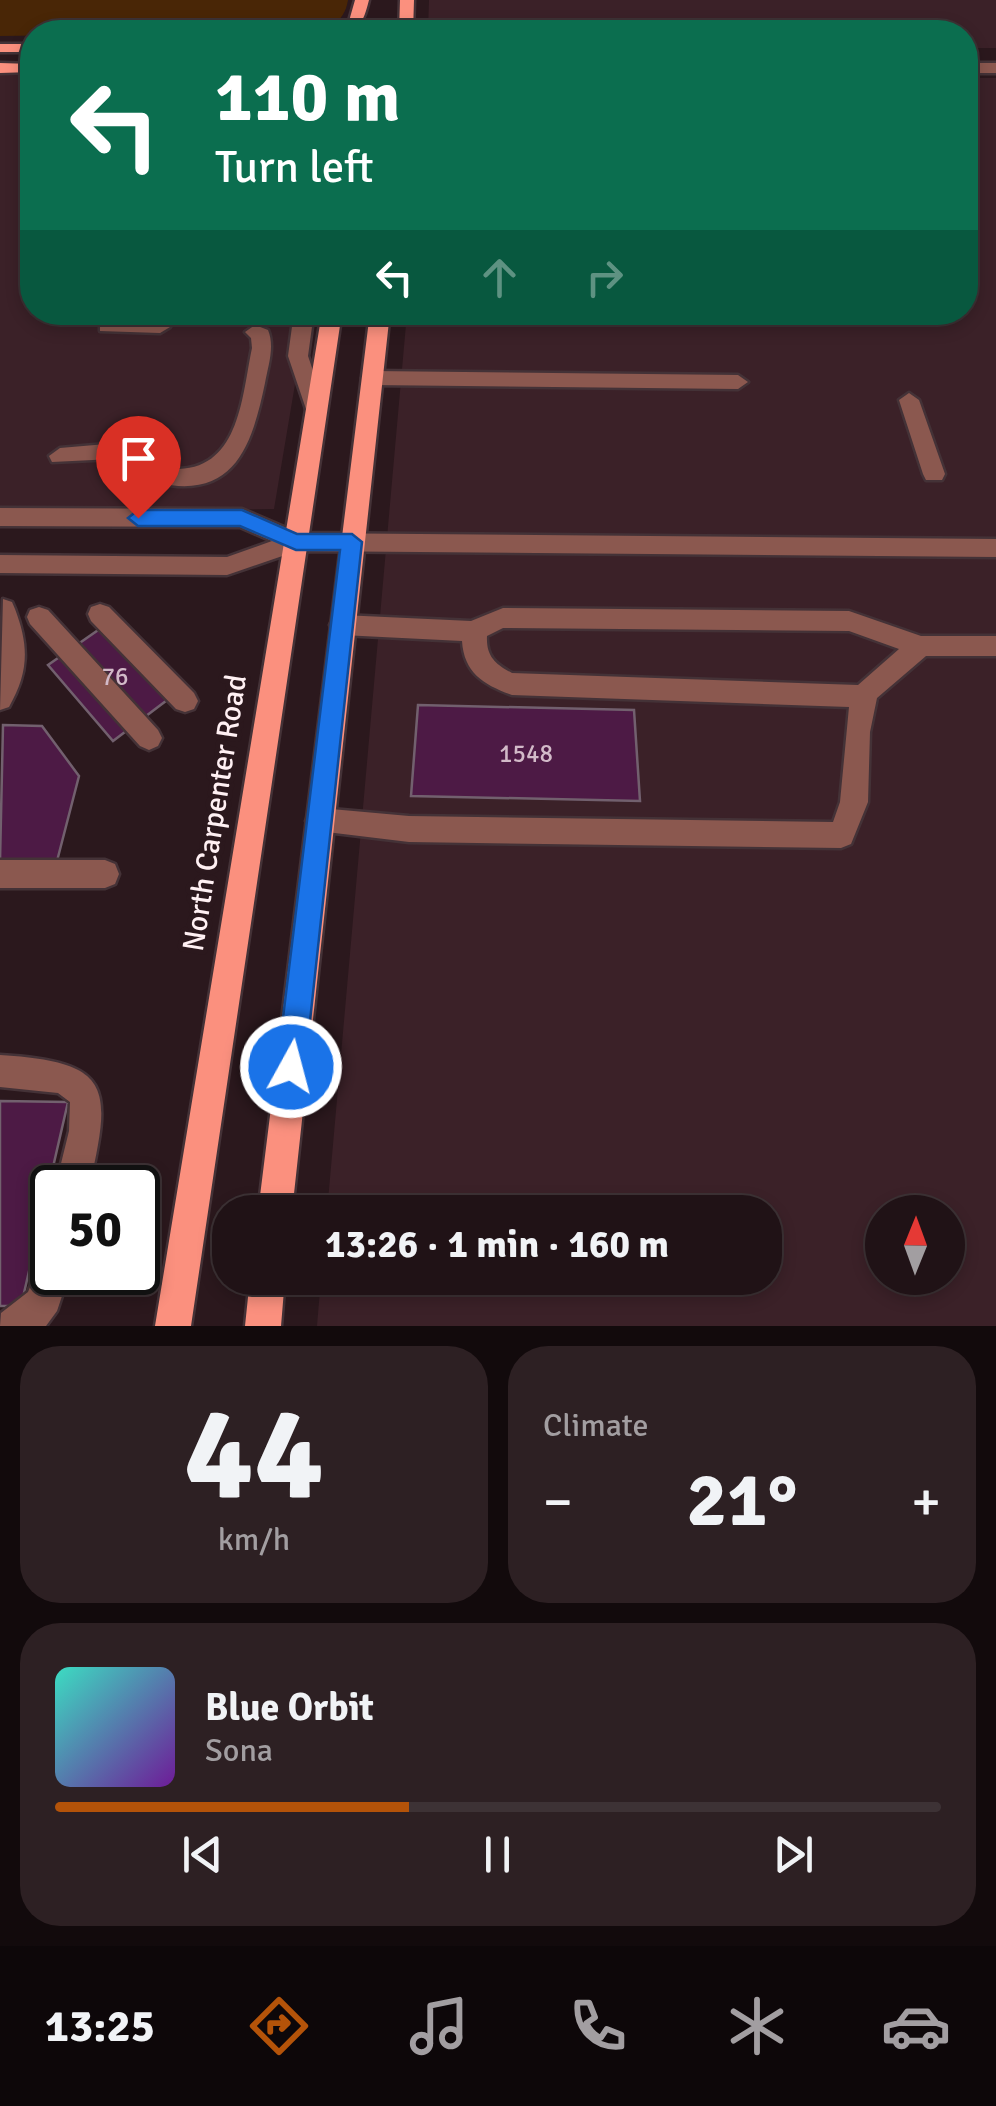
<!DOCTYPE html>
<meta charset="utf-8">
<style>
body{margin:0;font-family:Signika,sans-serif;background:#2d2023;color:#f1f3f6;height:100vh;display:flex;flex-direction:column;font-size:38px;white-space:nowrap}
*{box-sizing:border-box;margin:0}
p{font-size:32px;color:#a29ea1}
.icon{flex:none;width:55px;height:55px;fill:none;stroke:currentColor;stroke-width:2;stroke-linecap:round;stroke-linejoin:round}
.map{position:relative;height:1326px;overflow:hidden}
.panel{display:flex;flex-direction:column;gap:20px;padding:20px;background:#120a0c;flex:1}
.panel>*{flex:none}
.guide{position:absolute;left:20px;top:20px;width:958px;height:305px;border-radius:40px;box-shadow:0 5px 15px #0003,0 0 0 2px #3d3235;background:#0b6e4f;color:#fff;overflow:hidden}
.needle{width:65px;rotate:1deg}
.buttons{position:absolute;left:865px;top:1195px;display:grid;gap:20px}
.buttons a{display:grid;place-items:center;width:100px;height:100px;border-radius:50%;background:#201216;box-shadow:0 5px 15px #0003,0 0 0 2px #3d3235;font-size:50px}
.speed{position:absolute;left:30px;top:1165px;display:flex;gap:20px;font-size:50px;font-weight:700;text-align:center}
.speed>*{display:grid;place-content:center;width:130px;height:130px;border-radius:50%;background:#201216;box-shadow:0 5px 15px #0003,0 0 0 2px #3d3235;line-height:1}
.speed .limit{border:5px solid #111;border-radius:15px;background:#fff;color:#111}
.pin{position:absolute;display:grid;place-items:center;width:85px;height:85px;color:#fff;margin:-102px -42px;border-radius:50% 50% 50% 0;rotate:-45deg;box-shadow:0 0 10px #0007}
.pin .icon{rotate:45deg}
.me{position:absolute;width:110px;margin:-55px;rotate:7deg;stroke-linejoin:round;filter:drop-shadow(0 0 8px #0008)}
.turn{display:flex;align-items:center;gap:35px;height:210px;padding:0 30px;font-size:45px}
.turn .icon{width:130px;height:130px;stroke-width:2.5}
.turn b{display:block;font-size:70px;line-height:85px}
.lanes{display:flex;align-items:center;height:95px;padding:0 30px;background:#0003;justify-content:center;gap:50px;direction:ltr}
.lanes .off{opacity:.35}
.big{font-size:75px;font-weight:700;line-height:1.1}
.panel .card{flex:1;display:flex;flex-direction:column;justify-content:center;gap:15px;min-width:0;padding:0 35px;border-radius:40px;background:#2d2023}
.panel .dial{align-items:center;gap:0}
.dial b{font-size:130px;line-height:1}
.song{display:flex;align-items:center;gap:30px}
.cover{width:120px;height:120px;border-radius:15px;background:linear-gradient(135deg,hsl(170 70% 55%),hsl(280 70% 35%))}
.played{height:10px;border-radius:5px;background:linear-gradient(90deg,#b45309 40%,#3d3235 40%)}
.keys{display:flex;justify-content:space-around;direction:ltr}
.heat{display:flex;justify-content:space-between;align-items:center;font-size:55px;direction:ltr}
.panel .tiles{flex:1;display:grid;gap:20px;grid-template-columns:1fr 1fr}
.card:last-child{grid-column:span 2}
.trip{position:absolute;left:212px;top:1195px;width:570px;height:100px;border-radius:40px;background:#201216;box-shadow:0 5px 15px #0003,0 0 0 2px #3d3235;font-weight:700;line-height:100px;text-align:center}
.tab-bar{display:flex;height:160px;justify-content:space-around;align-items:center;background:#0d0709;color:#a29ea1}
.tab-bar .icon{width:70px;height:70px}
.tab-bar .current{color:#b45309}
.tab-bar b{font-size:45px;color:#f1f3f6}
.map>svg:first-child{display:block}
</style>
<div class="map">
<svg width="996" height="1326" viewBox="0 0 996 1326">
<rect width="100%" height="100%" fill="#2b181d"/>
<!-- built -->
<path fill="#3b2128" fill-rule="evenodd" d="M429 0H996V48H965V32H718L716 26H661V32H428Z
M0 75H32V312L307 313 274 509 0 511Z
M965 78H996V1326H317L321 1278H765V1212H327L407 313 965 312ZM882 1212H948V1278H882Z"/>
<!-- green -->
<path fill="#492606" d="M0 0H348C344 24 328 29 305 32L0 36Z"/>
<!-- building -->
<path fill="#4d1a45" stroke="#72606e" stroke-width="2.5" d="M117 617 183 688 113 741 48 665Z
M418 705 634 710 640 801 411 796Z
M3 725 42 726 79 776 57 861H0Z
M0 1101 68 1102 21 1306H0Z"/>
<g fill="none" stroke-linecap="round" stroke-linejoin="round">
<!-- minor casing -->
<g stroke="#443237" stroke-width="5">
<path id="minor" d="M965 63H996V73H965Z
M294 312H314L308 356 326 409 316 416 306 409 288 356Z
M107 320 160 321 170 327 160 333 100 331V321Z
M255 325 268 330C275 347 268 366 265 383 252 445 235 500 158 483 137 479 126 477 113 459L52 462 49 456 60 448 118 443C130 447 131 458 141 463 150 469 169 470 179 469 240 467 242 395 252 348L251 338 245 332Z
M372 371 738 375 748 382 738 389 372 385 362 378Z
M909 393 919 400 945 474 942 480H926L923 474 899 400Z
M0 508 242 509 298 533 996 539V557L297 551 227 575 0 573V555L227 557 272 541 240 527 0 526Z
M3 599 12 602 15 609C29 646 29 672 9 707L0 710Z
M100 604 109 607 194 693 198 701 194 709 185 712 176 709 91 621 88 614 91 607Z
M39 607 48 610 158 730 162 738 158 746 149 750 140 746 30 624 27 617 30 610Z
M503 608 849 611 921 636H996V656H926L877 698 870 732 868 802 851 844 841 848 409 842 310 830 306 821 310 812 320 808 409 816 833 822 840 802 849 707 512 695C484 685 464 673 462 641L342 635 333 632 330 625 333 618 342 615 471 621ZM503 628 849 631 899 649 858 685 512 673C495 664 486 656 487 636Z
M0 860H105L115 864 119 874 115 884 105 888H0Z
M0 1055C113 1062 112 1087 89 1188H55L69 1131 70 1102 58 1093 0 1087Z
M52 1255V1272H70L57 1311 46 1326H0L1 1313 28 1292 41 1260Z"/>
</g>
<!-- major casing -->
<g stroke="#443237" stroke-width="5">
<path id="major" d="M355 0H369C363 23 360 32 335 32L349 21Z
M400 0H414L413 32H399Z
M0 44H32V52H0Z
M0 63 32 64V72L0 73Z
M322 312H342L191 1326H155Z
M370 312H390L292 1212H258Z
M250 1278H285L281 1326H245Z"/>
</g>
<!-- minor -->
<use href="#minor" fill="#8b584f" fill-rule="evenodd"/>
<!-- major -->
<use href="#major" fill="#fb907e" fill-rule="evenodd"/>
</g>
<!-- route -->
<path fill="#1a73e8" stroke="#114b97" stroke-width="2.5" d="M138 510H242L297 534H352L362 542 305 1067 301 1077 291 1082 281 1077 277 1067 340 550H296L240 526H138L128 518Z"/>
<g text-anchor="middle" dominant-baseline="central" stroke-width="10" stroke-linejoin="round" paint-order="stroke">
<!-- number labels -->
<g font-size="25" fill="#d2bac8">
<text x="115" y="676">76</text>
<text x="526" y="753">1548</text>
</g>
<!-- street labels -->
<g font-size="30" fill="#fff0f3" stroke="#2b181d">
<text transform="translate(215 813) rotate(-81)">North Carpenter Road</text>
</g>
</g>
</svg>
<div class="buttons">
<a><svg class="needle" viewBox="-14 -14 28 28"><path d="M0-13l5 13h-10z" fill="#e53935"/><path d="M0 13l5-13h-10z" fill="#a29ea1"/></svg></a>
</div>
<div class="speed"><div class="limit">50</div></div>
<div class="pin" style="left:138px;top:518px;background:#d93025"><svg class="icon" aria-label="arrive" viewBox="0 0 24 24"><path d="M6 21V4h12l-3 4 3 4H6"/></svg></div>
<svg class="me" style="left:291px;top:1067px" viewBox="-20 -20 40 40"><circle r="17" fill="#1a73e8" stroke="#fff" stroke-width="3"/><path d="M0-11L8 9 0 5-8 9z" fill="#fff"/></svg>
<div class="trip">13:26 · 1 min · 160 m</div>
<div class="guide">
<div class="turn"><svg class="icon" aria-label="left" viewBox="0 0 24 24"><path d="M17 20v-9H6M10 6l-5 5 5 5"/></svg><div><b>110 m</b>Turn left</div></div>
<div class="lanes"><svg class="icon" aria-label="left" viewBox="0 0 24 24"><path d="M17 20v-9H6M10 6l-5 5 5 5"/></svg><svg class="icon off" aria-label="ahead" viewBox="0 0 24 24"><path d="M12 20V5M6 11l6-6 6 6"/></svg><svg class="icon off" aria-label="right" viewBox="0 0 24 24"><path d="M7 20v-9h11M14 6l5 5-5 5"/></svg></div>
</div>
</div>
<section class="panel">
<div class="tiles">
<div class="card dial"><b>44</b><p>km/h</p></div>
<div class="card"><p>Climate</p>
<div class="heat"><a>−</a><b class="big">21°</b><a>+</a></div>
</div>
<div class="card">
<div class="song"><i class="cover"></i><div><b>Blue Orbit</b><p>Sona</p></div></div>
<div class="played"></div>
<div class="keys"><svg class="icon" aria-label="previous" viewBox="0 0 24 24"><path d="M18 5L8 12l10 7zM5 5v14"/></svg><svg class="icon" aria-label="pause" viewBox="0 0 24 24"><path d="M8 5v14M16 5v14"/></svg><svg class="icon" aria-label="next" viewBox="0 0 24 24"><path d="M6 5l10 7-10 7zM19 5v14"/></svg></div>
</div>
</div>
</section>
<nav class="tab-bar">
<b>13:25</b>
<svg class="icon current" aria-label="directions" viewBox="0 0 24 24"><path d="M12 3l9 9-9 9-9-9zM9 14v-3h6M13 9l2 2-2 2"/></svg>
<svg class="icon" aria-label="music" viewBox="0 0 24 24"><path d="M9 18V5l10-2v13"/><circle cx="6" cy="18" r="3"/><circle cx="16" cy="16" r="3"/></svg>
<svg class="icon" aria-label="phone" viewBox="0 0 24 24"><path d="M5 4h4l2 5-3 2q2 4 5 5l2-3 5 2v4C11 20 4 13 5 4z"/></svg>
<svg class="icon" aria-label="climate" viewBox="0 0 24 24"><path d="M12 3v18M4 7l16 10M4 17L20 7"/></svg>
<svg class="icon" aria-label="car" viewBox="0 0 24 24"><path d="M5 17H2v-5l4-1 3-4h7l3 4 3 1v5h-3M9 17h6M6 11h13"/><circle cx="7" cy="17" r="2"/><circle cx="17" cy="17" r="2"/></svg>
</nav>
